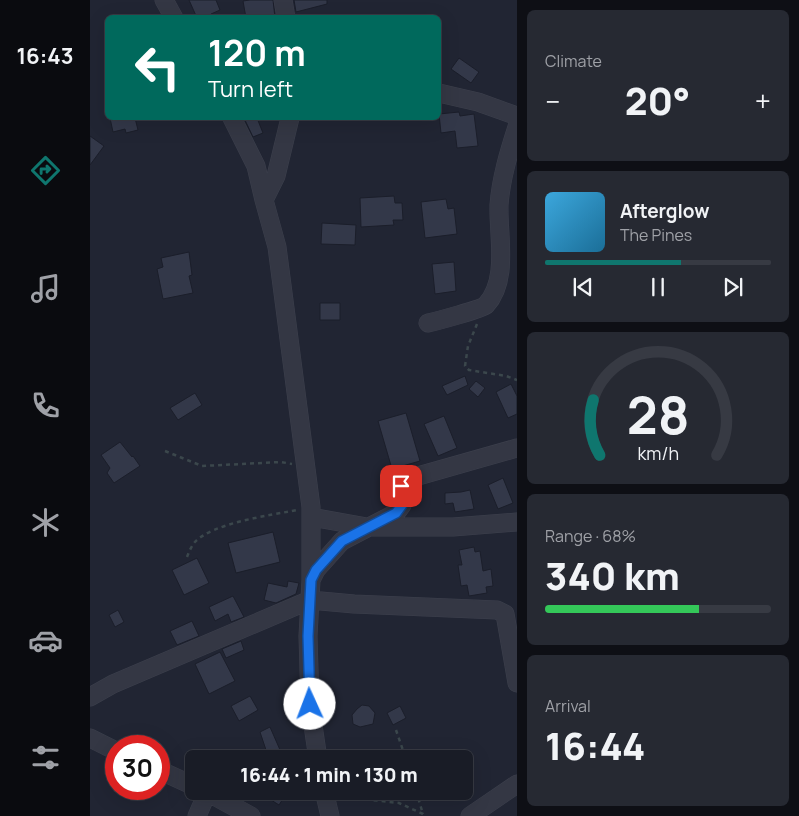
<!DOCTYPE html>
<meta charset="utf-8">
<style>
body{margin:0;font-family:Manrope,sans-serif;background:#262932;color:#f1f3f6;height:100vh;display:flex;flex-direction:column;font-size:19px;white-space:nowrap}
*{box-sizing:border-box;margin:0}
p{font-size:16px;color:#9fa1a7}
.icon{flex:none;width:28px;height:28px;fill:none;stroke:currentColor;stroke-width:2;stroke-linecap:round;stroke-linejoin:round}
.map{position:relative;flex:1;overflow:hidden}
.sheet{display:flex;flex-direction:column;gap:10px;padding:10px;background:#0e0f15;width:282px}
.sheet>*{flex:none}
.banner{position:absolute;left:15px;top:15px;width:336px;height:105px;border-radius:8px;box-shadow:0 5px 20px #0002,0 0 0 1px #373a43;background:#00695c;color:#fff;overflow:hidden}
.speed{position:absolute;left:15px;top:735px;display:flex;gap:10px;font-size:25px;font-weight:700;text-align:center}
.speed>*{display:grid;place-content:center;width:65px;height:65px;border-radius:50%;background:#191c26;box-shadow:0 5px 20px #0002,0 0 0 1px #373a43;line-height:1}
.speed .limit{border:8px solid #d22;background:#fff;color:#111}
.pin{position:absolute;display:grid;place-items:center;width:42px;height:42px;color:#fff;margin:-21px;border-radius:10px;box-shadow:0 2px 8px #0006}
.me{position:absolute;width:55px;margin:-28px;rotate:358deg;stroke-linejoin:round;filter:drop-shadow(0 0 4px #0008)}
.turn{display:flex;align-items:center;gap:18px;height:105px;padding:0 20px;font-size:22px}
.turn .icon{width:65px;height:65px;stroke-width:2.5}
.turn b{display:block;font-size:35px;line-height:42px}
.big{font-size:38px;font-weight:800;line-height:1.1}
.sheet .widget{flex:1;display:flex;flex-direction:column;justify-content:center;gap:8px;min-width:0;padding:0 18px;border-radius:8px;background:#262932}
.sheet .dial{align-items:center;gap:0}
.dial svg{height:130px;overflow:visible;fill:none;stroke:#373a43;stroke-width:7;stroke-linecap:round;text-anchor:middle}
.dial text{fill:#f1f3f6;stroke:none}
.song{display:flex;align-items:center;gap:15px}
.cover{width:60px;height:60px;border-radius:8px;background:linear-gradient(135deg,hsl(200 70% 55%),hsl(200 70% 35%))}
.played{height:5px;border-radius:2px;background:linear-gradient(90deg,#0f766e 60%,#373a43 60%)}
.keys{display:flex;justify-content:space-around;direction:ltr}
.heat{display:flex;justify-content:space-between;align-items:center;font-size:28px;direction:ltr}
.charge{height:8px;border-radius:4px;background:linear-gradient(90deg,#34c759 68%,#373a43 0)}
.trip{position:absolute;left:95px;top:750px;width:288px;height:50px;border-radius:8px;background:#191c26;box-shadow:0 5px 20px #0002,0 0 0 1px #373a43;font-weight:800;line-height:50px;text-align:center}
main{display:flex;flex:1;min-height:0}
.tab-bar{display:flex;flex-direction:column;width:90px;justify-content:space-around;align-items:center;background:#0a0b0f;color:#9fa1a7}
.tab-bar .icon{width:35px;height:35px}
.tab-bar .on{color:#0f766e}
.tab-bar b{font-size:22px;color:#f1f3f6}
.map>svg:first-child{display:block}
</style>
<main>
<nav class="tab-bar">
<b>16:43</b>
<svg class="icon on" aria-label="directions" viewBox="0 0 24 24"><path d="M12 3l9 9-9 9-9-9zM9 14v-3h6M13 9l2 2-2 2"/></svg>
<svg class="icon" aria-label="music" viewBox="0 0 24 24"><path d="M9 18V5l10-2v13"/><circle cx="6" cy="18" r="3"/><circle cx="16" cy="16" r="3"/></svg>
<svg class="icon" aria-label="phone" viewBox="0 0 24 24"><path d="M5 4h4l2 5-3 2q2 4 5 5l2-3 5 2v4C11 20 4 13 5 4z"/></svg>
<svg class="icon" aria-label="climate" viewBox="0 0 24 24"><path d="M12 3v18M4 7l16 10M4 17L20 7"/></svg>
<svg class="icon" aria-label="car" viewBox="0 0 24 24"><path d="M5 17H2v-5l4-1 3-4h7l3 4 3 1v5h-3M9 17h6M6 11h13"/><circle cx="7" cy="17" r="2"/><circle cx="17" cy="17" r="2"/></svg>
<svg class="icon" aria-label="filters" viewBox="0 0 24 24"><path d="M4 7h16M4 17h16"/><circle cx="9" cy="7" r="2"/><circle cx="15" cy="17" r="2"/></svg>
</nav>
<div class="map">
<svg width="427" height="816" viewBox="0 0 427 816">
<rect width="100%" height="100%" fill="#212533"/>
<!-- building -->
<path fill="#333849" stroke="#1b1e2a" d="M99 0H126L130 10 121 14 123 18H107Z
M160 0H183L185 18H156L153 1Z
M204 0H237V4L206 12Z
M369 58 389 72 381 83 361 69Z
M369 112 370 116 384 114 388 146 367 148 365 131 351 133 349 114Z
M20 118H45L48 130 36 133 35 129 23 132Z
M154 118H167L173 133 163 137Z
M0 136 14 146 0 165Z
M304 196 305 203H312L313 220H303L304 225 271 227 270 198Z
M356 199 358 209 364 208 367 234 335 238 331 202Z
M232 223 266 225 265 245 231 244Z
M99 252 102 275 99 276 103 293 73 299 67 269 73 267 71 258Z
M364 262 366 291 345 294 342 264Z
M230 303H250V320H230Z
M375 376 378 385 357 395 352 386Z
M386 381 395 388 388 397 379 389Z
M421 384 427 396V414L418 418 406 392Z
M105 393 112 405 88 420 80 408Z
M316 413 330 461 302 469 288 421Z
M354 416 367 448 348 456 334 424Z
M30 442 42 457 43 456 50 466 24 483 17 473 20 468 11 455Z
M413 478 423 503 408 509 398 485Z
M380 490 384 509 365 512 363 503 355 504V493L371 492Z
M183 532 190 562 146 573 138 543Z
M384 547 385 552 390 551 393 571 401 569 403 586 396 587 397 593 379 596 377 585 371 586 368 565H372L369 550Z
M107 558 119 583 94 595 82 570Z
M198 581 209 583 206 594 186 603 174 600 178 583 197 587Z
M143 596 154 617 141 622 138 614 125 621 119 607Z
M28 610 34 622 25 627 19 615Z
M102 621 109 636 87 645 80 631Z
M151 641 154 650 136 658 132 649Z
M130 652 145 681 119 694 105 664Z
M160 696 168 710 149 721 141 706Z
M272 705 279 706 285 713 283 724 270 727 263 724 262 715 267 709Z
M310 706 316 718 303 725 297 713Z
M180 727 194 759H179L170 732Z
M167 791H198L189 805Z"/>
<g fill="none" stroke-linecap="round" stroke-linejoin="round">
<!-- minor casing -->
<g stroke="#3d404d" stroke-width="19">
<path id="minor" d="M74 0 84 18
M193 0 196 18
M349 93 388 102 427 116
M142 118 166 166 174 200
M200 118 186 176 174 200 187 247 221 507V580L218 636 220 705 228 759
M338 323C347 321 392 309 396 305 419 280 408 236 409 205 411 178 419 152 427 127
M221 517 277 527H363L427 522
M221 580 226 570 252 541 306 513 312 505 311 486 321 478 427 448
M0 697 23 684 220 600 264 604 407 610 415 614 427 683
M0 738 26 751
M69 770 104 786
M115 791 161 816
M234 791 240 816
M107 816 117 793
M380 816 427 784"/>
</g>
<!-- path -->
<path stroke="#3b474c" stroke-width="2.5" stroke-dasharray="4 4" stroke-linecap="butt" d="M387 324 378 346 375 366 379 370 416 376 427 380
M75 451 112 466 191 462 202 464
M97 557C99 552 101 547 104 543 121 523 182 515 207 510
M306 730 316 759
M254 791 264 798 309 803 333 814 335 816
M326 791 333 814"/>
<!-- minor -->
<use href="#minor" stroke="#343744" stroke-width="18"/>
</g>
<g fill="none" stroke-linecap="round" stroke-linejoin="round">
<!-- route casing -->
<g stroke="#114b97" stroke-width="12">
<path id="route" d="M220 704 218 636 221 580 226 570 252 541 306 513 312 505 311 486"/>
</g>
<!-- route -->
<use href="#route" stroke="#1a73e8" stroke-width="9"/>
</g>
</svg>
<div class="speed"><div class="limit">30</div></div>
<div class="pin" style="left:311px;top:486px;background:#d93025"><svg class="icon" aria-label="arrive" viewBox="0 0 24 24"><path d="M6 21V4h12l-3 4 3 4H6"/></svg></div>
<svg class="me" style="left:220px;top:704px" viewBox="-20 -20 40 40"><circle r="19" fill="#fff"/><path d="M0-13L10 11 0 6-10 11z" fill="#1a73e8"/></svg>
<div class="trip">16:44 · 1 min · 130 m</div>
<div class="banner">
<div class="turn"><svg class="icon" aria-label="left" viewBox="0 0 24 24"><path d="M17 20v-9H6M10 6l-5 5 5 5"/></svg><div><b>120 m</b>Turn left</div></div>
</div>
</div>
<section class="sheet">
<div class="widget"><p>Climate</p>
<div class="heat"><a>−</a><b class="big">20°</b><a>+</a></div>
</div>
<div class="widget">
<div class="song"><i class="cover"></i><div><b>Afterglow</b><p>The Pines</p></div></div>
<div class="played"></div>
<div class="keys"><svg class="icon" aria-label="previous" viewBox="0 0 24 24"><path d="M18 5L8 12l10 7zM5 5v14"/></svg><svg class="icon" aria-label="pause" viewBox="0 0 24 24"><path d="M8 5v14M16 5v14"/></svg><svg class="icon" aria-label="next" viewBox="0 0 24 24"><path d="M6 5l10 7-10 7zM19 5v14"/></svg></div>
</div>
<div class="widget dial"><svg viewBox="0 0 100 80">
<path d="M14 69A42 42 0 1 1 86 69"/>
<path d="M14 69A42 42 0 0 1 10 35" stroke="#0f766e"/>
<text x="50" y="56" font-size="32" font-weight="700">28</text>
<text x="50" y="72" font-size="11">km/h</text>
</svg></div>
<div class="widget"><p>Range · 68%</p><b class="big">340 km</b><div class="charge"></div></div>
<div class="widget"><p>Arrival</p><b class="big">16:44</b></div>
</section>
</main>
